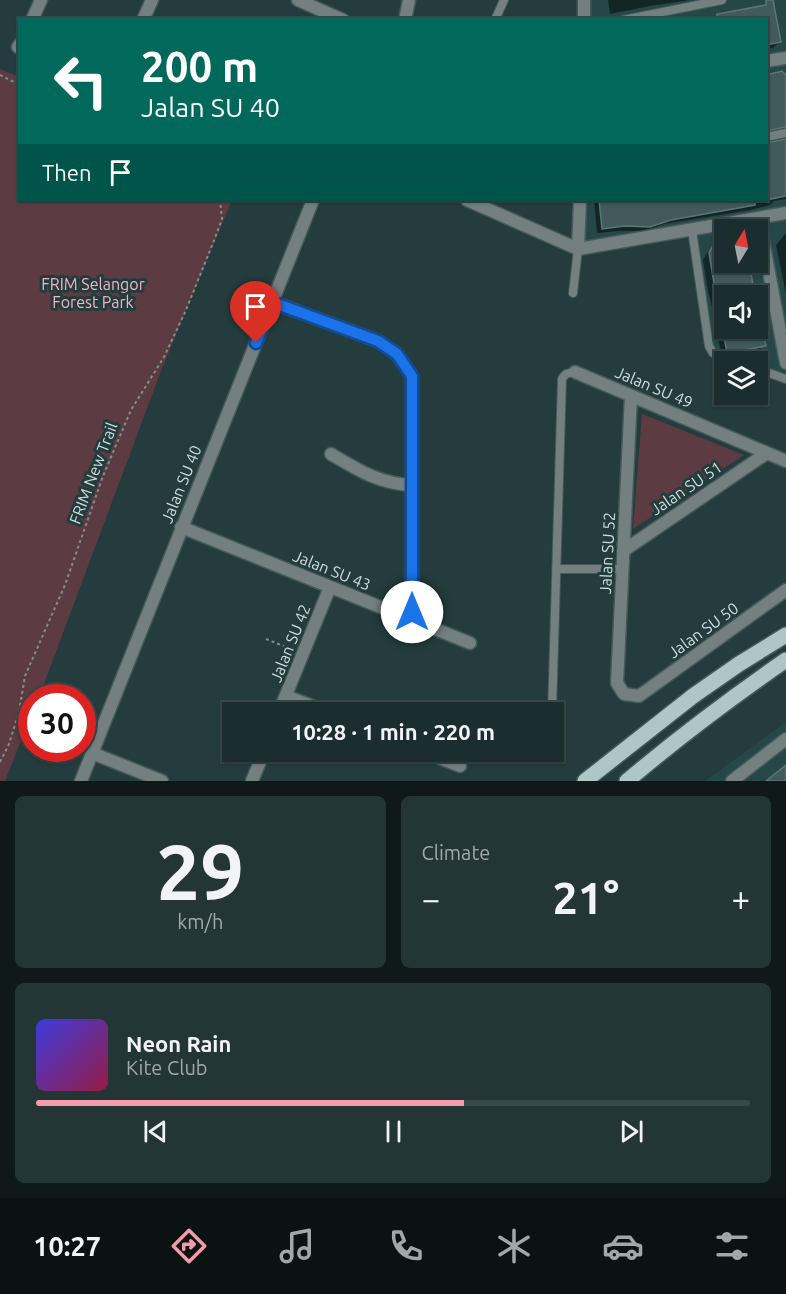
<!DOCTYPE html>
<meta charset="utf-8">
<style>
body{margin:0;font-family:Ubuntu,sans-serif;background:#243536;color:#f1f3f6;height:100vh;display:flex;flex-direction:column;font-size:22px;white-space:nowrap}
*{box-sizing:border-box;margin:0}
p{font-size:20px;color:#a0a8aa}
.icon{flex:none;width:33px;height:33px;fill:none;stroke:currentColor;stroke-width:2;stroke-linecap:round;stroke-linejoin:round}
.map{position:relative;height:781px;overflow:hidden}
.drawer{display:flex;flex-direction:column;gap:15px;padding:15px;background:#0f1919;flex:1}
.drawer>*{flex:none}
.hud{position:absolute;left:18px;top:18px;width:750px;height:183px;border-radius:0px;box-shadow:0 2px 4px #0004,0 0 0 2px #39494a;background:#00695c;color:#fff;overflow:hidden}
.needle{width:39px;rotate:10deg}
.tools{position:absolute;left:714px;top:219px;display:grid;gap:12px}
.tools a{display:grid;place-items:center;width:54px;height:54px;border-radius:0px;background:#1b2d2e;box-shadow:0 2px 4px #0004,0 0 0 2px #39494a;font-size:30px}
.speed{position:absolute;left:18px;top:684px;display:flex;gap:12px;font-size:30px;font-weight:700;text-align:center}
.speed>*{display:grid;place-content:center;width:78px;height:78px;border-radius:50%;background:#1b2d2e;box-shadow:0 2px 4px #0004,0 0 0 2px #39494a;line-height:1}
.speed .limit{border:9px solid #d22;background:#fff;color:#111}
.pin{position:absolute;display:grid;place-items:center;width:51px;height:51px;color:#fff;margin:-62px -26px;border-radius:50% 50% 50% 0;rotate:-45deg;box-shadow:0 0 6px #0007}
.pin .icon{rotate:45deg}
.me{position:absolute;width:66px;margin:-33px;rotate:0deg;stroke-linejoin:round;filter:drop-shadow(0 0 4px #0008)}
.turn{display:flex;align-items:center;gap:21px;height:126px;padding:0 24px;font-size:27px}
.turn .icon{width:78px;height:78px;stroke-width:2.5}
.turn b{display:block;font-size:42px;line-height:51px}
.then{display:flex;align-items:center;height:57px;padding:0 24px;background:#0003;gap:12px;font-size:22px}
.big{font-size:45px;font-weight:600;line-height:1.1}
.drawer .card{flex:1;display:flex;flex-direction:column;justify-content:center;gap:9px;min-width:0;padding:0 21px;border-radius:9px;background:#243536}
.drawer .dial{align-items:center;gap:0}
.dial b{font-size:78px;line-height:1}
.song{display:flex;align-items:center;gap:18px}
.cover{width:72px;height:72px;border-radius:9px;background:linear-gradient(135deg,hsl(240 70% 55%),hsl(340 70% 35%))}
.played{height:6px;border-radius:3px;background:linear-gradient(90deg,#f39aab 60%,#39494a 60%)}
.keys{display:flex;justify-content:space-around;direction:ltr}
.heat{display:flex;justify-content:space-between;align-items:center;font-size:33px;direction:ltr}
.drawer .tiles{flex:1;display:grid;gap:15px;grid-template-columns:1fr 1fr}
.card:last-child{grid-column:span 2}
.trip{position:absolute;left:222px;top:702px;width:342px;height:60px;border-radius:0px;background:#1b2d2e;box-shadow:0 2px 4px #0004,0 0 0 2px #39494a;font-weight:600;line-height:60px;text-align:center}
.tab-bar{display:flex;height:96px;justify-content:space-around;align-items:center;background:#0b1212;color:#a0a8aa}
.tab-bar .icon{width:42px;height:42px}
.tab-bar .current{color:#f39aab}
.tab-bar b{font-size:27px;color:#f1f3f6}
.map>svg:first-child{display:block}
</style>
<div class="map">
<svg width="786" height="781" viewBox="0 0 786 781">
<rect width="100%" height="100%" fill="#243c3d"/>
<!-- built -->
<path fill="#254747" fill-rule="evenodd" d="M591 0H786V376L758 366V362L745 361 716 351 712 345 695 225 583 243 584 200H766V20L591 19ZM724 230H758V262H724ZM724 296H758V328H724Z
M786 722V781H705Z"/>
<!-- green -->
<path fill="#5c3c42" d="M0 69 19 77 20 200H232L161 371 39 697 32 698 31 716 5 781H0Z
M642 414 744 455 633 529Z"/>
<!-- shadow -->
<path fill="#0007" d="M608 0H691L650 6 610 14Z
M772 6 779 42 773 48 766 49V20H699Z
M766 77H786V126L780 132 766 134Z
M786 145V199L774 201 770 205 750 210 664 224 644 231H619L597 233 594 200H766Z
M786 233V294L776 245Z
M724 244V328H758V316L764 345 758 351 723 358H722L714 315 708 291 703 260 707 253 714 247Z"/>
<!-- building -->
<path fill="#425a5b" stroke="#5c7575" stroke-width="1.5" d="M766 0H773L781 42 766 45V20H717V14L766 5Z
M782 71 786 75V127L766 131V75Z
M786 139V196L766 200V143Z
M599 200H755V205L671 220 650 227 625 226 602 229Z
M724 242V262H749L755 296H716L709 253 713 245Z
M722 328H762L766 346 729 353 727 352Z
M786 765V781H766Z"/>
<g fill="none" stroke-linecap="round" stroke-linejoin="round">
<!-- lane casing -->
<g stroke="#43595a" stroke-width="10">
<path id="lane" d="M495 20 504 0
M623 20 722 0
M766 137 786 133
M692 230 709 346 713 353 736 362
M573 293 578 249
M758 369 786 379
M556 569H623
M552 712 562 379C565 373 568 373 575 372"/>
</g>
<!-- street casing -->
<g stroke="#43595a" stroke-width="15">
<path id="street" d="M298 0 343 20
M584 0V20
M32 20 41 0
M143 20 152 0
M405 20 409 0
M18 47 20 44
M766 61 786 58
M467 200 578 249
M759 219 786 363
M578 249 786 213
M578 249 580 200
M272 302 378 341 397 354 412 376V620
M575 372 786 461
M631 396 617 683 624 694 639 696 786 590
M331 454C358 470 380 484 412 485
M181 527 470 643
M623 551 767 453
M286 696 328 712
M279 712 330 587
M424 752 460 766
M92 753 162 781
M81 781 313 200
M252 781 264 752
M732 781 786 739"/>
</g>
<!-- primary casing -->
<g stroke="#43595a" stroke-width="18">
<path id="primary" d="M585 781 693 696 739 664 786 635
M627 781C678 738 731 698 786 660"/>
</g>
<!-- path -->
<path stroke="#7c8f8f" stroke-width="2" stroke-dasharray="3 3" stroke-linecap="butt" d="M0 75 20 85
M266 639 291 649
M0 762 9 744 19 712 25 676 65 585 103 476 131 410 164 357 186 310 215 238 222 219 220 200"/>
<!-- lane -->
<use href="#lane" stroke="#747f7f" stroke-width="8"/>
<!-- street -->
<use href="#street" stroke="#747f7f" stroke-width="12"/>
<!-- primary -->
<use href="#primary" stroke="#afc6c6" stroke-width="15"/>
</g>
<g fill="none" stroke-linecap="round" stroke-linejoin="round">
<!-- route casing -->
<g stroke="#114b97" stroke-width="15">
<path id="route" d="M256 343 272 302 378 341 397 354 412 376V612"/>
</g>
<!-- route -->
<use href="#route" stroke="#1a73e8" stroke-width="10"/>
</g>
<g text-anchor="middle" dominant-baseline="central" stroke-width="6" stroke-linejoin="round" paint-order="stroke">
<!-- park labels -->
<g font-size="16" fill="#f5b4bf" stroke="#243c3d">
<text x="93" y="284">FRIM Selangor<tspan x="93" dy="18">Forest Park</tspan></text>
</g>
<!-- street labels -->
<g font-size="16" fill="#cfdddd" stroke="#243c3d">
<text transform="translate(654 387) rotate(23)">Jalan SU 49</text>
<text transform="translate(93 473) rotate(-69)">FRIM New Trail</text>
<text transform="translate(181 484) rotate(-68)">Jalan SU 40</text>
<text transform="translate(686 488) rotate(-34)">Jalan SU 51</text>
<text transform="translate(607 553) rotate(-87)">Jalan SU 52</text>
<text transform="translate(332 570) rotate(22)">Jalan SU 43</text>
<text transform="translate(703 630) rotate(-36)">Jalan SU 50</text>
<text transform="translate(290 643) rotate(-68)">Jalan SU 42</text>
</g>
</g>
</svg>
<div class="tools">
<a><svg class="needle" viewBox="-14 -14 28 28"><path d="M0-13l5 13h-10z" fill="#e53935"/><path d="M0 13l5-13h-10z" fill="#a0a8aa"/></svg></a>
<a><svg class="icon" aria-label="sound" viewBox="0 0 24 24"><path d="M4 9h4l5-4v14l-5-4H4zM17 9q2 3 0 6"/></svg></a>
<a><svg class="icon" aria-label="layers" viewBox="0 0 24 24"><path d="M12 4l9 5-9 5-9-5zM3 14l9 5 9-5"/></svg></a>
</div>
<div class="speed"><div class="limit">30</div></div>
<div class="pin" style="left:256px;top:343px;background:#d93025"><svg class="icon" aria-label="arrive" viewBox="0 0 24 24"><path d="M6 21V4h12l-3 4 3 4H6"/></svg></div>
<svg class="me" style="left:412px;top:612px" viewBox="-20 -20 40 40"><circle r="19" fill="#fff"/><path d="M0-13L10 11 0 6-10 11z" fill="#1a73e8"/></svg>
<div class="trip">10:28 · 1 min · 220 m</div>
<div class="hud">
<div class="turn"><svg class="icon" aria-label="left" viewBox="0 0 24 24"><path d="M17 20v-9H6M10 6l-5 5 5 5"/></svg><div><b>200 m</b>Jalan SU 40</div></div>
<div class="then">Then<svg class="icon" aria-label="arrive" viewBox="0 0 24 24"><path d="M6 21V4h12l-3 4 3 4H6"/></svg></div>
</div>
</div>
<section class="drawer">
<div class="tiles">
<div class="card dial"><b>29</b><p>km/h</p></div>
<div class="card"><p>Climate</p>
<div class="heat"><a>−</a><b class="big">21°</b><a>+</a></div>
</div>
<div class="card">
<div class="song"><i class="cover"></i><div><b>Neon Rain</b><p>Kite Club</p></div></div>
<div class="played"></div>
<div class="keys"><svg class="icon" aria-label="previous" viewBox="0 0 24 24"><path d="M18 5L8 12l10 7zM5 5v14"/></svg><svg class="icon" aria-label="pause" viewBox="0 0 24 24"><path d="M8 5v14M16 5v14"/></svg><svg class="icon" aria-label="next" viewBox="0 0 24 24"><path d="M6 5l10 7-10 7zM19 5v14"/></svg></div>
</div>
</div>
</section>
<nav class="tab-bar">
<b>10:27</b>
<svg class="icon current" aria-label="directions" viewBox="0 0 24 24"><path d="M12 3l9 9-9 9-9-9zM9 14v-3h6M13 9l2 2-2 2"/></svg>
<svg class="icon" aria-label="music" viewBox="0 0 24 24"><path d="M9 18V5l10-2v13"/><circle cx="6" cy="18" r="3"/><circle cx="16" cy="16" r="3"/></svg>
<svg class="icon" aria-label="phone" viewBox="0 0 24 24"><path d="M5 4h4l2 5-3 2q2 4 5 5l2-3 5 2v4C11 20 4 13 5 4z"/></svg>
<svg class="icon" aria-label="climate" viewBox="0 0 24 24"><path d="M12 3v18M4 7l16 10M4 17L20 7"/></svg>
<svg class="icon" aria-label="car" viewBox="0 0 24 24"><path d="M5 17H2v-5l4-1 3-4h7l3 4 3 1v5h-3M9 17h6M6 11h13"/><circle cx="7" cy="17" r="2"/><circle cx="17" cy="17" r="2"/></svg>
<svg class="icon" aria-label="filters" viewBox="0 0 24 24"><path d="M4 7h16M4 17h16"/><circle cx="9" cy="7" r="2"/><circle cx="15" cy="17" r="2"/></svg>
</nav>
